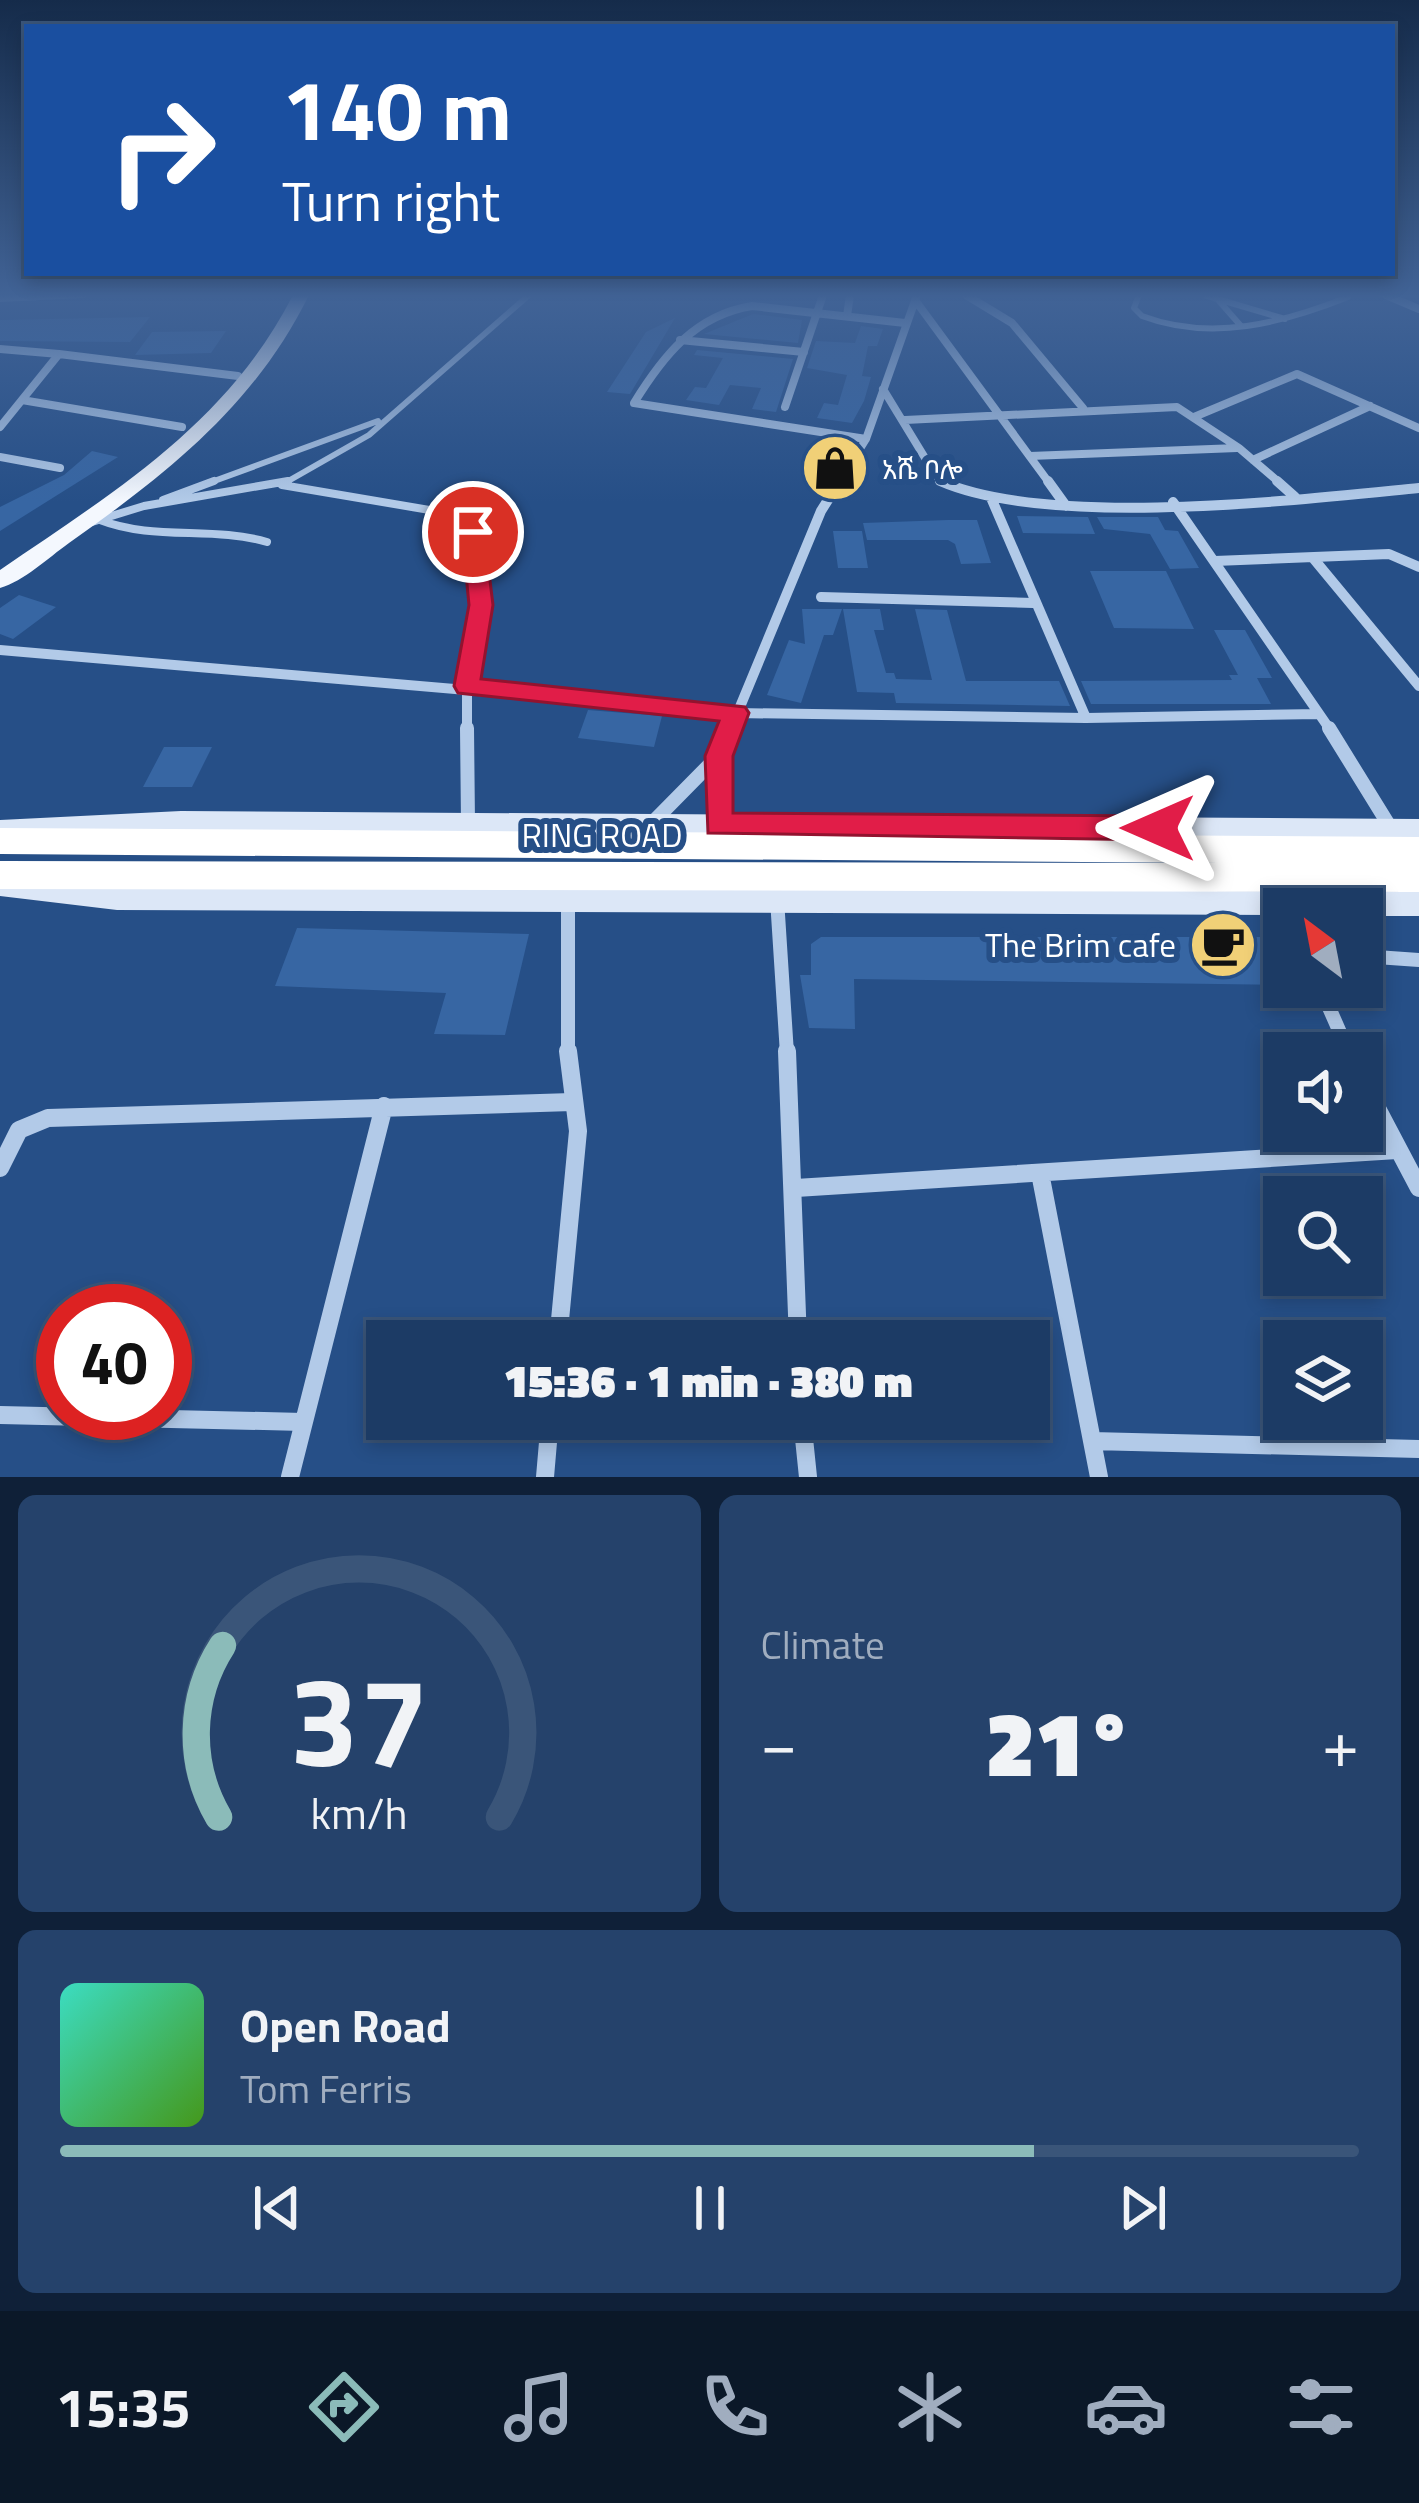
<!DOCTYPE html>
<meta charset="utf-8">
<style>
body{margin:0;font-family:"Titillium Web","Noto Sans Ethiopic",sans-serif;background:#25426b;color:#f1f3f6;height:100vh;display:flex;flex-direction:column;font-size:45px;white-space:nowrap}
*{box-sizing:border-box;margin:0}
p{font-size:39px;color:#a0adbf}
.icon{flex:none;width:66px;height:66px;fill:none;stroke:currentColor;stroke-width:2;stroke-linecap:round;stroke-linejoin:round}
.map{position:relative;height:1477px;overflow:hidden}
.sheet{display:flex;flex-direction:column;gap:18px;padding:18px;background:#0f2038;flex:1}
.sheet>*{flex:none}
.guide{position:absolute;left:24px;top:24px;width:1371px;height:252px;border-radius:0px;box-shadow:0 6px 18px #0003,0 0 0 3px #3a5579;background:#1a4fa0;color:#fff;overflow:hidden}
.needle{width:78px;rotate:328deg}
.fabs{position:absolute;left:1263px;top:888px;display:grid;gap:24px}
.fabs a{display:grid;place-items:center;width:120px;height:120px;border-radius:0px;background:#1c3b65;box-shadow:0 6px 18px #0003,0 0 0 3px #3a5579;font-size:60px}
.speed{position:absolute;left:36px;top:1284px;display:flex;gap:24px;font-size:60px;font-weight:700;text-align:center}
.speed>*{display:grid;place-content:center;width:156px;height:156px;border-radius:50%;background:#1c3b65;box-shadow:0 6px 18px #0003,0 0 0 3px #3a5579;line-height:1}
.speed .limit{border:18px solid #d22;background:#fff;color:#111}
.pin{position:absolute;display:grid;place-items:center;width:102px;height:102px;color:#fff;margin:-51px;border:6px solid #fff;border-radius:50%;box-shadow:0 3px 12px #0007}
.me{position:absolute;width:132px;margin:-66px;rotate:270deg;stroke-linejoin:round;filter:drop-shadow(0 0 9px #0008)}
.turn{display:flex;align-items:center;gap:42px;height:252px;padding:0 60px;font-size:54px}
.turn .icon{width:156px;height:156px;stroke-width:2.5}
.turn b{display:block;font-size:84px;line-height:102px}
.big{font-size:90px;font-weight:800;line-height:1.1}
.sheet .card{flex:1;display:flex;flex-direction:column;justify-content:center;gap:18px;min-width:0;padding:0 42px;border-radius:18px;background:#25426b}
.sheet .dial{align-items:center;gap:0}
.dial svg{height:312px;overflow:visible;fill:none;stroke:#3a5579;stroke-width:7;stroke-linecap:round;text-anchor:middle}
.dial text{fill:#f1f3f6;stroke:none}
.song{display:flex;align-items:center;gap:36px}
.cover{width:144px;height:144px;border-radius:18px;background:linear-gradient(135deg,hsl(170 70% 55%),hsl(100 70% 35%))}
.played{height:12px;border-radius:6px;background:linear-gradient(90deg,#8bbbb9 75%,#3a5579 75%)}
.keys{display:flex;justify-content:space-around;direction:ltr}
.heat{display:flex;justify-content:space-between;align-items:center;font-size:66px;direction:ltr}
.sheet .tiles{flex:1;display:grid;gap:18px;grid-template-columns:1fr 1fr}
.card:last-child{grid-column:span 2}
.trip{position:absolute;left:366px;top:1320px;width:684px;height:120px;border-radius:0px;background:#1c3b65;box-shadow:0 6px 18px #0003,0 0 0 3px #3a5579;font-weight:800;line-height:120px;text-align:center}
.tabs{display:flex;height:192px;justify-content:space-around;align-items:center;background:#0b1828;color:#a0adbf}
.tabs .icon{width:84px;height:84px}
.tabs .selected{color:#8bbbb9}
.tabs b{font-size:54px;color:#f1f3f6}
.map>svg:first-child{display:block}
</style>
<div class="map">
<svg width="1419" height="1477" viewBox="0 0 1419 1477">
<rect width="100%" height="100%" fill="#264f87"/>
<!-- building -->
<path fill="#3766a3" d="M753 314 802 320 798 343 704 334Z
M150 317 130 342 0 341V320Z
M675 318 630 394 607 392 646 332Z
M861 326 883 329 877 346H868L862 376 871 377 864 401 852 423 817 418 824 403 838 405 847 375 807 368 816 341 855 343Z
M226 331 211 353 135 355 152 332Z
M697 350 793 359 776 412 752 409 761 388 730 385 719 405 686 400 695 387 706 388 723 358 694 355Z
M92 451 118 457 0 531V507L64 475Z
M1017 516 1088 517 1095 534 1023 533Z
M1097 517H1158L1165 530 1178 531 1199 568 1170 569 1150 534 1104 529Z
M948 520H977L991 563 961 564 955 544 948 540H867L863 523Z
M833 531H862L868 568H838Z
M1090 571H1166L1194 629 1114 628Z
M19 595 56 607 13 639 0 634V608Z
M802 609H842L833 635H824L801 703 767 695 789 640 805 644Z
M843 609H880L884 630H874L886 673H894L896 679 932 680 915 609 947 610 966 681H1059L1070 706 896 703 894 693 857 692Z
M1214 630H1245L1272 678H1257L1271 704H1091L1081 681 1232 680 1229 675H1238Z
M588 710 662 716 654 747 578 738Z
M164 747H212L192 787H143Z
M297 928 529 934 505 1035 434 1034 446 993 275 986Z
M821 937H1267L1284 985 854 979 855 1029 809 1028 800 975H811V944Z"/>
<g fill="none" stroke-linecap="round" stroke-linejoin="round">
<!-- lane-far1 -->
<path stroke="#b2cae8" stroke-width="6" d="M1139 295 1134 308 1142 316C1211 342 1283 323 1348 297
M1204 295 1285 319
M0 299 83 295
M1219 301 1241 326
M206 484 378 421
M283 484 369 435 529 295"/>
<!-- lane -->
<path stroke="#b2cae8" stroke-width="8" d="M282 485 459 515 469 522 481 605 467 686
M163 500 214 481
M100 520C154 541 212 526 267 542
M92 522 144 506 288 481"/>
<!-- street-far3 -->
<path stroke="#b2cae8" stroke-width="8" d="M966 295 1012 323 1083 408
M1386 295 1419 309
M915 300 1050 484
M847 316 850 295
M680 340 804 352
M0 349 59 354 0 427
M59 354 238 376
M883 389 936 476 947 484
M22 400 182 427
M785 407 823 295
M1194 417 1297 374 1419 428
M905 420 1177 407 1239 448 1281 484
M866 439 634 403C663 356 695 315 752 306L905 323
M1030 456 1237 448
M0 457 60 468
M1253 460 1370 406
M838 484 866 439 917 295"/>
<!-- street-far2 -->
<path stroke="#b2cae8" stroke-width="10" d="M940 481C1050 529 1297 500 1419 488
M1048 481 1066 506
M1277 481 1295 497
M992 500 1086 718
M1173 502 1331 731
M1313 558 1419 686
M1215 561 1389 554 1419 567
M821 597 1033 603
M0 650 736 713 1086 718 1319 714
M467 686V731
M730 731 821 511 840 481"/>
<!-- street-far1 -->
<path stroke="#b2cae8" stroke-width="14" d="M467 728 468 823
M1329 728 1392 830
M652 823 718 756
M718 825 719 756 731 728
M777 899 787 1054
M568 900V1054
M1362 956 1419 960
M1320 987 1349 1053"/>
<!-- street -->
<path stroke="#b2cae8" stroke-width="18" d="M787 1051 798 1341
M1362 1080 1419 1188
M0 1168 19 1130 48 1118 572 1102
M1040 1173 1099 1477
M796 1188 1397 1150
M558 1341 578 1131 568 1051
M0 1415 303 1422
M802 1419 808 1477
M1092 1441 1419 1449
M290 1477 384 1106
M545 1477 550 1419"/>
<!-- secondary -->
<path fill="#dce7f7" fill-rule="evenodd" d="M181 811 1419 819V841L181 831 0 842V820Z
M0 872 117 886 1419 892V916H1362V909H1284V915L117 910 0 896Z"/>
<!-- primary -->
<path fill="#f4f8fe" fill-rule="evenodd" d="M293 295H309C255 405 167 474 69 543 48 558 24 581 0 588V570C115 491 227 424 293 295Z"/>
<!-- highway -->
<path fill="#fff" fill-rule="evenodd" d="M0 828 1419 837V892L0 889V861L1221 863 0 854Z"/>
</g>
<!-- sky -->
<linearGradient id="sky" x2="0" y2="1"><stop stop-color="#152b4a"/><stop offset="0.59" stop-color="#416396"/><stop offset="1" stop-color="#416396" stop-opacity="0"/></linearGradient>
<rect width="1419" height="502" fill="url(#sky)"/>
<!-- route -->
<path fill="#e11d48" stroke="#92132f" stroke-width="3" d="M473 525 484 532 493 605 481 679 745 707 749 713 733 756V813L1158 816 1173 828 1158 840 708 833 705 756 719 721 458 693 454 686 469 605 462 532Z"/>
<!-- icons -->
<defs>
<g id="shop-disc" transform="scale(3.45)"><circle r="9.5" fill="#f1d077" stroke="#264f87"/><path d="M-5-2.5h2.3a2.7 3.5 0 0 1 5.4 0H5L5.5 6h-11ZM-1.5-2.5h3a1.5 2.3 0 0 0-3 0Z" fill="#111"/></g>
<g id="cafe-disc" transform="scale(3.45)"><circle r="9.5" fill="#f1d077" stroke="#264f87"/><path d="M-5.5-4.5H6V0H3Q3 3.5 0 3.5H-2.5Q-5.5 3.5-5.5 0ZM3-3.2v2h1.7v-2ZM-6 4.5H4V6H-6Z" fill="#111"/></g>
</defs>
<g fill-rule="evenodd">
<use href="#shop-disc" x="835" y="468"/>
<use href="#cafe-disc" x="1223" y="945"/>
</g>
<g text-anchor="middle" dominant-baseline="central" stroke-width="12" stroke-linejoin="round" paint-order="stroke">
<!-- far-poi labels -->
<g font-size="27" fill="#fff" stroke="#264f87" text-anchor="start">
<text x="882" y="468">አሼ ቦሎ</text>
</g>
<!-- street labels -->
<g font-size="33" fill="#fff" stroke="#264f87">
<text x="602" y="835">RING ROAD</text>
</g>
<!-- poi labels -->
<g font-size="33" fill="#fff" stroke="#264f87" text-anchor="end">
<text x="1176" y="945">The Brim cafe</text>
</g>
</g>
</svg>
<div class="fabs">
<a><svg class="needle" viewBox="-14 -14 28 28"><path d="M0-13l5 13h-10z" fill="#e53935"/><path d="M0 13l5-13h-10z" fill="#a0adbf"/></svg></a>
<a><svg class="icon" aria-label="sound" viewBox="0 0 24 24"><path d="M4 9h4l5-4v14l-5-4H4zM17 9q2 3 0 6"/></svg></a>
<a><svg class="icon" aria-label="search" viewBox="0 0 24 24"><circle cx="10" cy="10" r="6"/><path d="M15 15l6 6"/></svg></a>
<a><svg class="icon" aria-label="layers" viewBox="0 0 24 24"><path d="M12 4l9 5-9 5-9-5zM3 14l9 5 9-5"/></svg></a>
</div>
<div class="speed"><div class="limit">40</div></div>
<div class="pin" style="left:473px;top:532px;background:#d93025"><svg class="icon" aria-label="arrive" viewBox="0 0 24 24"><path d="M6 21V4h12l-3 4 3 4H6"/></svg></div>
<svg class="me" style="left:1158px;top:828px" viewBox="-20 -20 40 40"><path d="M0-17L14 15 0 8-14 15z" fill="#e11d48" stroke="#fff" stroke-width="4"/></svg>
<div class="trip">15:36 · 1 min · 380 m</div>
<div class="guide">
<div class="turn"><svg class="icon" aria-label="right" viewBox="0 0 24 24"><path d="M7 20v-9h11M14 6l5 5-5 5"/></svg><div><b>140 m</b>Turn right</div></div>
</div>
</div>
<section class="sheet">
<div class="tiles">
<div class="card dial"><svg viewBox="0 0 100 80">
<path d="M14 69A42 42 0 1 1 86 69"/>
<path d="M14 69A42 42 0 0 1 15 25" stroke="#8bbbb9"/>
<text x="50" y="56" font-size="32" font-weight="700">37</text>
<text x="50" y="72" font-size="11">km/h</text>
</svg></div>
<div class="card"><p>Climate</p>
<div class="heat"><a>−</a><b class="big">21°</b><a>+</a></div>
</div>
<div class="card">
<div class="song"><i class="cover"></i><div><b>Open Road</b><p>Tom Ferris</p></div></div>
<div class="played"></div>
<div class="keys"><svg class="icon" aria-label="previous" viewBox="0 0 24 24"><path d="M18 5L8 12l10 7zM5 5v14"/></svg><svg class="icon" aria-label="pause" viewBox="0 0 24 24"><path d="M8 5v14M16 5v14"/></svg><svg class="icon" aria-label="next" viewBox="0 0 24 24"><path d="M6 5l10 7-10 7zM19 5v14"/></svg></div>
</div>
</div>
</section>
<nav class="tabs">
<b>15:35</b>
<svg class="icon selected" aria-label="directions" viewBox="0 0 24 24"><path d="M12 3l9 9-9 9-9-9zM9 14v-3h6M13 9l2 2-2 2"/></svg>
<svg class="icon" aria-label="music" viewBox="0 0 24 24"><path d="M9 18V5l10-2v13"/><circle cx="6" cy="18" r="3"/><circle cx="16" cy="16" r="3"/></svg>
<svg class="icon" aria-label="phone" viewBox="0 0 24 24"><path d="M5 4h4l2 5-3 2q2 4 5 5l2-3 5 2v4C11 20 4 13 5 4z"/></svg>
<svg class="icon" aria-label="climate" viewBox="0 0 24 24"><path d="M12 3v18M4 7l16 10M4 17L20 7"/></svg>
<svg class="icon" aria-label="car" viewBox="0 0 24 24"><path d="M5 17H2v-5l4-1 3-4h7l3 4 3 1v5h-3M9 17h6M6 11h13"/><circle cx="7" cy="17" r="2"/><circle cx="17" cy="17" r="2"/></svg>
<svg class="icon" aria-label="filters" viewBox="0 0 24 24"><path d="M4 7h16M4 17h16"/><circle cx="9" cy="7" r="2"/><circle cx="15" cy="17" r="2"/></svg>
</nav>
